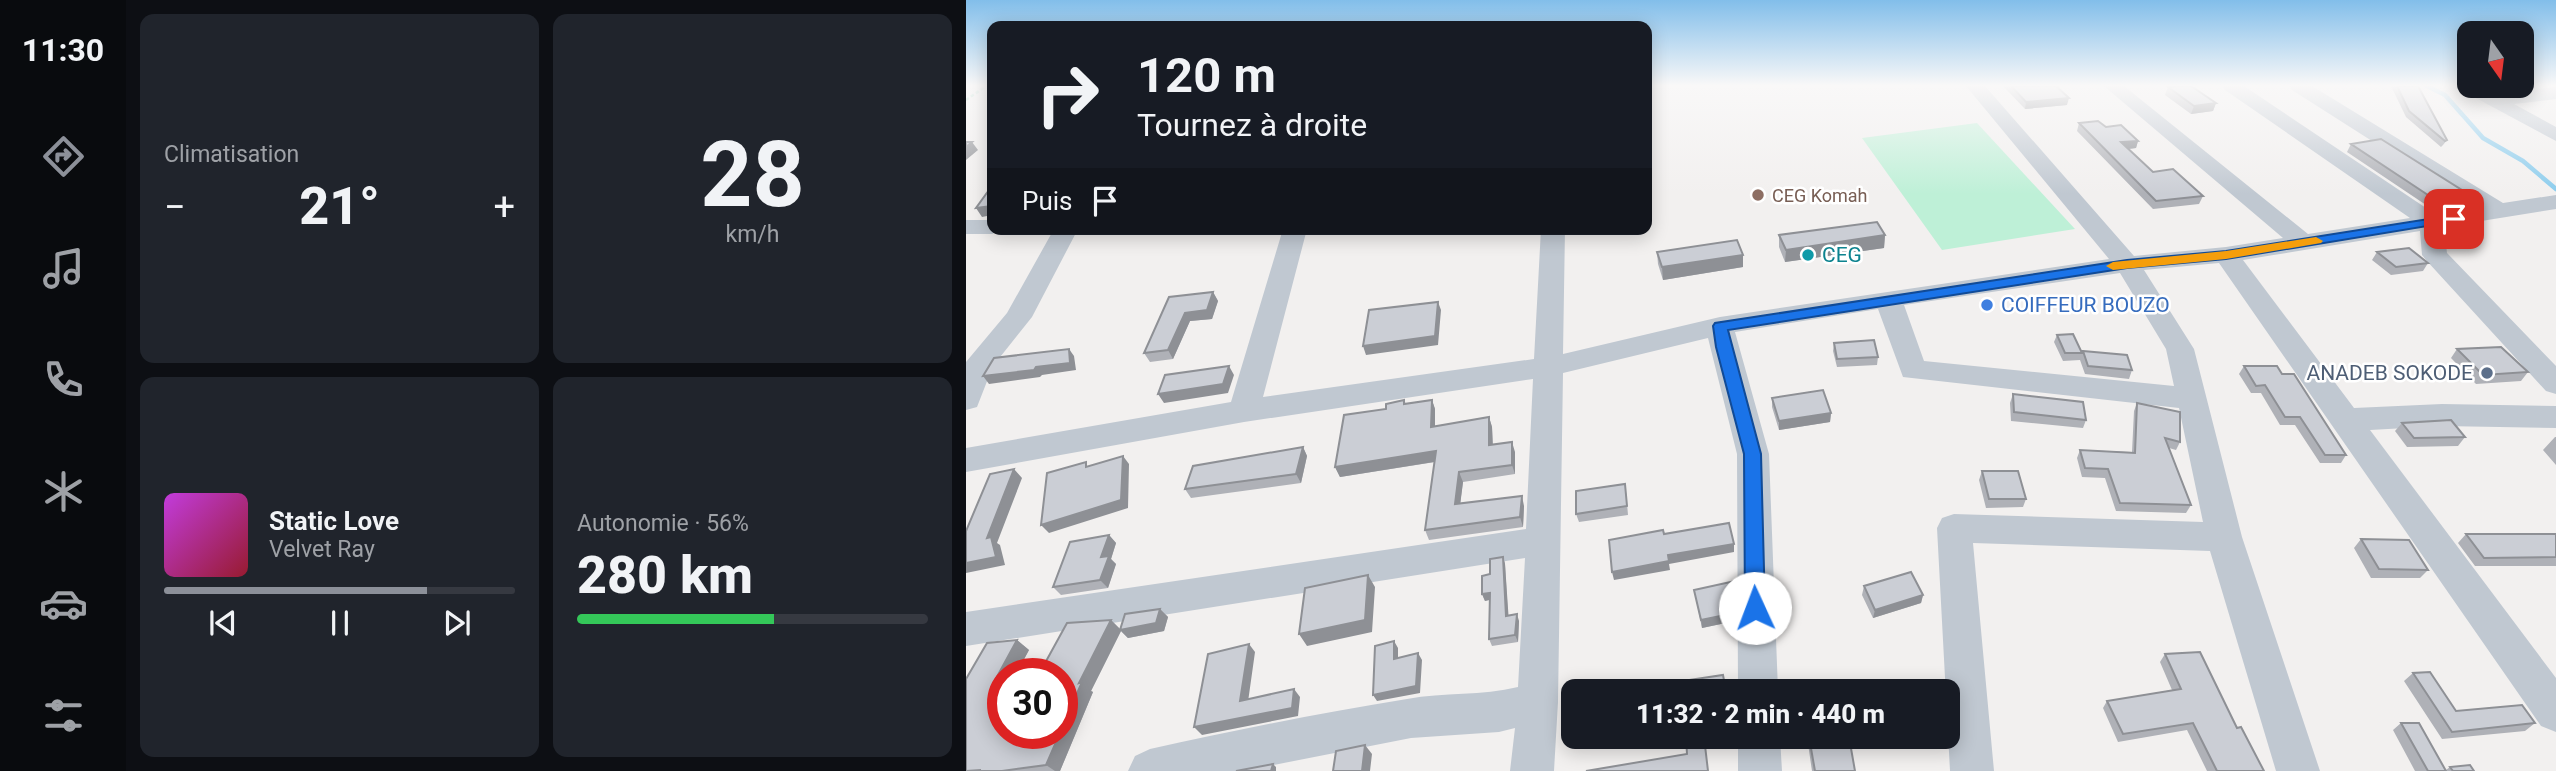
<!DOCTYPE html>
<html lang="fr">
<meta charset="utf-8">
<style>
body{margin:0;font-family:Roboto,sans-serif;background:#20242c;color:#f1f3f6;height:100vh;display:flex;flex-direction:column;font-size:26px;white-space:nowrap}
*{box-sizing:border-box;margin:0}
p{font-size:23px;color:#9ea1a6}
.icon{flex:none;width:38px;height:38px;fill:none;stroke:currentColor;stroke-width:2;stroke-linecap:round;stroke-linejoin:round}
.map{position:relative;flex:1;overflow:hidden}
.details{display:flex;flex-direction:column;gap:14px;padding:14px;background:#0d0f14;width:840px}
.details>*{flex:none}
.banner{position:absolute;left:21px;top:21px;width:665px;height:214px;border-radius:14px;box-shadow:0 4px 18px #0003;background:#171b24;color:#f1f3f6;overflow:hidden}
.needle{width:46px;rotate:166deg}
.controls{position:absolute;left:1491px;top:21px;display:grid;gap:14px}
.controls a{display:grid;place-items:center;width:77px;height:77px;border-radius:14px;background:#171b24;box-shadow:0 4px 18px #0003;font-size:35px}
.speed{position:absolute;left:21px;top:658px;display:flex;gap:14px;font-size:35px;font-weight:700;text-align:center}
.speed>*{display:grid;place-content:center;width:91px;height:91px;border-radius:50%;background:#171b24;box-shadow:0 4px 18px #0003;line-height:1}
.speed .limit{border:10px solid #d22;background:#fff;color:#111}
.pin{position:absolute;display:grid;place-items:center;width:60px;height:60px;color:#fff;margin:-30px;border-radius:14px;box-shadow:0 4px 10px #0006}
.me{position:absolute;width:77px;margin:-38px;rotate:358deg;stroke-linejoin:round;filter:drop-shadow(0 0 5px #0008)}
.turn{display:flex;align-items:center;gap:24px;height:147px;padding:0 35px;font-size:32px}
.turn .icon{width:91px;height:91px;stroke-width:2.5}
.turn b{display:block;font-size:49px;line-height:60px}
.then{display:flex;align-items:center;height:66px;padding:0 35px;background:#0003;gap:14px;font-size:26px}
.big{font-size:52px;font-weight:800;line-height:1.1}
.details .card{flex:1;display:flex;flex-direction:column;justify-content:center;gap:10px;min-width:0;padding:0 24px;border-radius:14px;background:#20242c}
.details .dial{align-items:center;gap:0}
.dial b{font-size:91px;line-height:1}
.song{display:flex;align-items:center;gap:21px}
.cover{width:84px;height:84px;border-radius:10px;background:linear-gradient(135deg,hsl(290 70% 55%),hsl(350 70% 35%))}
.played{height:7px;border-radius:4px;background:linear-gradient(90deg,#8c9099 75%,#363941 75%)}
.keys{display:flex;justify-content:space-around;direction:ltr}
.heat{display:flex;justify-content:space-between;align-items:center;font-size:38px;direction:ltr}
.charge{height:10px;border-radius:5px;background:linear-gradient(90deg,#34c759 56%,#363941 0)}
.details .tiles{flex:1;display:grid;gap:14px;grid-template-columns:repeat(2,1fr)}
.trip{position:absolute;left:595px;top:679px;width:399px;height:70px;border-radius:14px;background:#171b24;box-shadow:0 4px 18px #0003;font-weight:800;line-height:70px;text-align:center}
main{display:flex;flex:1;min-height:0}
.tabs{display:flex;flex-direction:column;width:126px;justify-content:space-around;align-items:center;background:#090b0e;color:#9ea1a6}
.tabs .icon{width:49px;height:49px}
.tabs .selected{color:#8c9099}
.tabs b{font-size:32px;color:#f1f3f6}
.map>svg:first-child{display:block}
</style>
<main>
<nav class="tabs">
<b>11:30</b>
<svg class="icon selected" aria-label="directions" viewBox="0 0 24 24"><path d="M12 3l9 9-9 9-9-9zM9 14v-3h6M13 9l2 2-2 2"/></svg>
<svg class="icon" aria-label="music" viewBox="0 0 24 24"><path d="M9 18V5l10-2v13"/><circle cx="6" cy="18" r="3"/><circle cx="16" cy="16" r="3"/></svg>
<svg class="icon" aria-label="phone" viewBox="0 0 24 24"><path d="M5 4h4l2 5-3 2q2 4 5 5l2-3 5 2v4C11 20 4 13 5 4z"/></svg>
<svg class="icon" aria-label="climate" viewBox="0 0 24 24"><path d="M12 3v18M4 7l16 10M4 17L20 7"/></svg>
<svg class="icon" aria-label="car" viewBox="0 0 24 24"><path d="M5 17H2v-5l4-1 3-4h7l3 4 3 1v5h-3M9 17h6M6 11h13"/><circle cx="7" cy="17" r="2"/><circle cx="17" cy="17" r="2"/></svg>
<svg class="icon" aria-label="filters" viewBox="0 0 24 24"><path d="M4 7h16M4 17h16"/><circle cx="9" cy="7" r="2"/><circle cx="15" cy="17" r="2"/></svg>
</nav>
<section class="details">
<div class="tiles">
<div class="card"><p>Climatisation</p>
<div class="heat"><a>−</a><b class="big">21°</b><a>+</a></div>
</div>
<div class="card dial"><b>28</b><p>km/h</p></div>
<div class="card">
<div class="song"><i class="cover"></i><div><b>Static Love</b><p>Velvet Ray</p></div></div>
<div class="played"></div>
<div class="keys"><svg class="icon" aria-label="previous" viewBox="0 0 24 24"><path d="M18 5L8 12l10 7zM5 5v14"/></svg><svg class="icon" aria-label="pause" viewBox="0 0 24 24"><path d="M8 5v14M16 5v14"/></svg><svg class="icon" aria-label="next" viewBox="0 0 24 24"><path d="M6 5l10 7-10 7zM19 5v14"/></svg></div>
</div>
<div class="card"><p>Autonomie · 56%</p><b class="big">280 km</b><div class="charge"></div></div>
</div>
</section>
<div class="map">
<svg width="1590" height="771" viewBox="0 0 1590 771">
<rect width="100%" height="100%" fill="#f2f0ef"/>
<!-- green -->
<path fill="#bef0d7" d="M1011 123 1109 229 976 250 896 138Z"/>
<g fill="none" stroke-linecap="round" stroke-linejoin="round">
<!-- stream -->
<path stroke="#8acced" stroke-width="4.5" d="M1461 86 1479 95 1517 138 1557 161 1590 189"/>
<!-- path -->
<path stroke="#75ceae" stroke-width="2.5" stroke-dasharray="3.5 2.5" stroke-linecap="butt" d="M0 100 20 86"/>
<!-- minor -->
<path fill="#c0c8d1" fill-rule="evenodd" d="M1000 86H1019L1168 256 1260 247 1317 238 1138 86H1158L1342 234 1444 218 1259 90 1257 86H1278L1469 214 1511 208 1326 90 1324 86H1346L1537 203 1590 195V209L1478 227 1481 253 1590 366V394L1580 391 1460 260 1456 255 1454 231 1277 260 1388 408 1476 404 1590 406V428L1476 426 1404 430 1590 678V732L1575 726 1253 263 1178 270 1228 349 1276 537 1354 771H1310L1244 551 1007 543 1028 771H984L971 528 976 518 988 514 1237 522 1213 408 937 377 912 309 769 332 803 454 812 691H772L771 454 742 338 597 373 592 702 588 771H544L549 728 533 732 445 738 277 771H162L169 756 184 749C269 730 355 713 441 699 478 692 516 696 552 687L559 558 0 646V612L560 529 567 379 278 422 0 472V448L265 402 317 229H341L297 397 568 359 575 229H599L597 354 754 317 1143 259ZM1154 273 1200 349 1208 386 958 361 938 305Z
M1492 86H1516L1530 94 1590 87V99L1548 104 1590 127V141L1495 90Z
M0 220H26V229H37L26 234H0Z
M88 229H112L66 317 27 366 11 407 0 410V362L41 313Z
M772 737H814L816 771H772Z"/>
</g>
<!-- wall -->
<path fill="#afb1b7" d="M1037 86H1090L1101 105 1059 109Z
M1425 86H1452L1481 140 1477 145 1475 147 1440 117Z
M1202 87 1250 103 1247 111 1225 114 1199 95Z
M1113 123 1140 127 1172 141 1170 148 1162 149 1187 172 1237 196 1233 204 1187 209 1111 131Z
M1385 144 1499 192 1493 200 1460 205 1381 152Z
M813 235H919L918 248 819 262 813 247Z
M691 252 777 255V267L697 280 692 264Z
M1411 252 1462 263 1457 271 1425 275 1406 260Z
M247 292 252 301 246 319 224 321 207 359 184 362 178 353Z
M1091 335 1116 353 1166 370 1163 379 1119 374 1114 360 1097 361 1088 342Z
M868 343 912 357 911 365 871 367 867 351Z
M1491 349 1562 372 1555 381 1510 384 1485 358Z
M1278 366 1316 374 1380 455 1375 463H1354L1329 425H1314L1295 393H1285L1273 374Z
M1047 394 1120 420 1117 428 1045 421 1044 403Z
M806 398 865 413 864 422 813 430 806 407Z
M438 400 440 404 466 400 469 409V426L523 417 526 427 527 445 549 452V474L497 482 494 504 558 506 557 527 463 540 459 530 469 462 374 477 369 467Z
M1171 403 1214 442 1210 450 1203 448 1225 505 1220 513 1150 511 1139 478 1116 477 1111 458 1114 450 1166 452 1168 411Z
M1436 423 1499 437 1492 446 1441 447 1429 431Z
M1589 437H1590V465L1577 450Z
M337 447 341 456 335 483 225 498 219 489Z
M1016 471 1060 499 1057 507 1020 508 1013 480Z
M660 492 662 515 613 522 610 514Z
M1500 534H1590V566H1509L1492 543Z
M143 535 150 543 145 559 150 564 142 588 95 595 87 587Z
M1395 539 1462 570 1454 578H1405L1388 548Z
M537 557 539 564 542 616 553 621 552 642 526 646 523 639 524 600 519 601 516 594 524 574Z
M898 586 957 595 955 603 907 618 896 595Z
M728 590 769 621 736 628Z
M194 609 202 617 198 631 162 638 155 631 125 691 127 692 94 771H0V679L21 643 51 640 63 650 50 674H37V733H96V674H73L101 623 145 620 154 629 159 614Z
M1199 654 1271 728 1298 771H1241L1221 730 1152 742 1137 708 1141 701 1206 690 1194 662Z
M1447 673 1490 711 1569 723 1559 731 1476 739 1438 681Z
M643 685 645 691H607V718H601L599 711V691Z
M1435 723 1480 770 1484 767 1508 771H1449L1427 730Z
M841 737H883L889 771H846Z"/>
<!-- shaded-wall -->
<path fill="#8e9095" d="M1103 98 1101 105 1059 109 1060 102Z
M1250 103 1247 111 1225 114 1228 106Z
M1172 141 1170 148 1153 150 1155 142Z
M6 142 12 150 0 160V147Z
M1499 192 1493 200 1460 205 1465 197Z
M26 206V215L16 217 10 208Z
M919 235 918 248 819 262 820 250Z
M777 255V267L697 280 696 267Z
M247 292 252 301 246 319 224 321 207 359 202 350 219 313Z
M472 302 475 310 472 345 400 355 397 346Z
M103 349 108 356 110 370 76 375 74 377 23 384 17 376 70 367Z
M263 366 268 375 262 393 198 403 192 394Z
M466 400 469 409V436L465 427Z
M865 413 864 422 813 430V421Z
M523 417 526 427 527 455 523 445Z
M546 442 549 452V474L546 465Z
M337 447 341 456 335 483 330 474Z
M470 451 474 461 374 477 369 467Z
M157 456 163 464 162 508 83 533 75 525Z
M48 469 56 478 31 543 34 545 39 565 0 573V563L21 538Z
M493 472 497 482 493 514 489 504Z
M556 496 558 506 557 527 554 517Z
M143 535 150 543 145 559 150 564 142 588 134 580 135 557Z
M768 544V552L703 564 704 570 648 580 646 572 702 555Z
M537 557 539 564 543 623 540 616Z
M402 575 409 587 406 632 341 646 333 634Z
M769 581V621L736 628 735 620Z
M524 593 526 599 519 601 516 594Z
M957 595 955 603 907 618 909 610Z
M194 609 202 617 198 631 162 638 155 631 125 691 127 692 94 771H89L80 765 94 733H96V728L113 683 145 620 155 630Z
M551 614 553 621 552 642 549 635Z
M51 640 63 650 50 674H37V694L26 686Z
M428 641 432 648V665L428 659Z
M283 644 289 652 281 709 274 701Z
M452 653 456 660 454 693 411 701 407 695Z
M328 689 334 697 332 716 236 735 228 727Z
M399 745 406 754 404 771H396Z
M307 764 310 767V771H305Z"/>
<!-- building -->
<path fill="#cbced5" stroke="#8e9095" stroke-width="2" d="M1045 86H1090L1103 98 1060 102Z
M1214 86H1225L1250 103 1228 106 1202 87Z
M1431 86H1452L1481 140 1479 141 1443 111Z
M1132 121 1140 127 1155 125 1172 141 1155 142 1187 172 1207 169 1237 196 1190 201 1113 123Z
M1415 139 1499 192 1465 197 1385 144Z
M0 142H6L0 147Z
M23 190H26V206L10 208Z
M911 222 919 235 820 250 813 235Z
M771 240 777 255 696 267 691 252Z
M1443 248 1462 263 1430 267 1411 252Z
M247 292 241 310 219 313 202 350 178 353 203 297Z
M472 302 469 336 397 346 403 310Z
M1107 334 1116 353H1099L1091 335Z
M908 340 912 357 871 359 868 343Z
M1535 347 1562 372 1517 375 1491 349Z
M103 349 104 363 70 367 68 370 17 376 28 358Z
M1117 351 1161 355 1166 370 1122 366Z
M263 366 257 384 192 394 199 375Z
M1278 366H1311L1316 374H1328L1380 455H1359L1334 417H1319L1299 385 1290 386Z
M857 390 865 413 813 421 806 398Z
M1047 394 1117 402 1120 420 1048 412Z
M438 400V404L466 400 465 427 523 417V445L546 442V465L493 472 489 504 556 496 554 517 459 530 470 451 369 467 378 415 420 409V404Z
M1171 403 1214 412V442L1199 438 1225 505 1154 503 1142 469 1119 468 1114 450 1169 453Z
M1485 420 1499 437 1448 438 1436 423Z
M337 447 330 474 219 489 227 466Z
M157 456 155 500 75 525 81 473 120 462V467Z
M48 469 21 538 25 537 30 557 0 563V531L24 474Z
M1016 471H1052L1060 499H1023Z
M659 484 661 506 610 514V491Z
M763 523 768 544 702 555 703 561 646 572 643 540 697 530 698 534Z
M1500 534H1590V557L1518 558Z
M143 535 135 557 143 556 134 580 87 587 104 542Z
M1395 539 1443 540 1462 570 1413 569Z
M537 557 540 616 551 614 549 635 523 639 524 593 516 594V576L524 574V559Z
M945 572 957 595 909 610 898 586Z
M402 575 399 620 333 634 339 588Z
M769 581V613L735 620 728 590Z
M194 609 190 623 154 630 159 614Z
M145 620 113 683 116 682 96 728V674H73L101 623Z
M51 640 26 686 37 683V733H94L80 765 36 771H14V770L0 771V679L21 643Z
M428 641V659L452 653 450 686 407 695 409 646Z
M283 644 274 701 328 689 326 708 228 727 242 654Z
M1234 652 1271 728 1275 727 1298 771H1251L1227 723 1157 734 1141 701 1215 689 1199 654Z
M1464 672 1490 711 1556 705 1569 723 1486 732 1447 673Z
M757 675 760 691H717L716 681Z
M643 685V691H607V710L599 711V691Z
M1435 723H1453L1480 771H1462Z
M720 737H738L742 771H620L721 754Z
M843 737H883L889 771H849Z
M399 745 396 771H367L370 751Z
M307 764 305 771H270Z
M1504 765 1508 771H1487L1484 767Z"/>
<!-- sky -->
<linearGradient id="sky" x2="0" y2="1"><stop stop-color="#82beea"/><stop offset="0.44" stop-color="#f9f8f8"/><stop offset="1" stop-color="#f9f8f8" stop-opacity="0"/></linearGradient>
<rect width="1590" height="194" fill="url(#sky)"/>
<!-- route -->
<path fill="#1a73e8" stroke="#114b97" stroke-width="2" d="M1488 215 1492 216V221L1260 259 1161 268 762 330 795 454 799 608 796 614 789 617 782 614 779 608 778 454 750 347 747 326 749 323 1161 260 1260 251Z"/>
<!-- slow -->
<path fill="#f59e0b" d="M1350 237 1357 241 1355 243 1260 259 1147 270 1140 266 1147 262 1260 251Z"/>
<!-- markers -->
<circle fill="#8d6e63" stroke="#fff" stroke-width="2.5" cx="792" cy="195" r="7"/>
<circle fill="#0f9aa8" stroke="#fff" stroke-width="2.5" cx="842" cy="255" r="7"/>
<circle fill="#3f7fe0" stroke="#fff" stroke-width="2.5" cx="1021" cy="305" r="7"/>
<circle fill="#5c6f8a" stroke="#fff" stroke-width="2.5" cx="1521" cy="373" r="7"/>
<g text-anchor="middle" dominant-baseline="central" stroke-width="5" stroke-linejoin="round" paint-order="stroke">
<!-- far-education labels -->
<g font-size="18" fill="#785e54" stroke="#fff" text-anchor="start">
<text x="806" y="195">CEG Komah</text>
</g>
<!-- culture labels -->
<g font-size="21" fill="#0d838f" stroke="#fff" text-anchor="start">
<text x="856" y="255">CEG</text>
</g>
<!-- shop labels -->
<g font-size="21" fill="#366cbe" stroke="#fff" text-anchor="start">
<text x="1035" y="305">COIFFEUR BOUZO</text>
</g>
<!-- service labels -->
<g font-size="21" fill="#4e5e75" stroke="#fff" text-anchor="end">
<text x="1507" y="373">ANADEB SOKODE</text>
</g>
</g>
</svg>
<div class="controls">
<a><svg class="needle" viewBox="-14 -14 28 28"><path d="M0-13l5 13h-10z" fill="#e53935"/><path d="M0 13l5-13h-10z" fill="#9ea1a6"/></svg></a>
</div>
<div class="speed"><div class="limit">30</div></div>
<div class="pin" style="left:1488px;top:219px;background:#d93025"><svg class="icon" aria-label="arrive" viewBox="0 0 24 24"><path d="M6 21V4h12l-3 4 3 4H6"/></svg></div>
<svg class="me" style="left:789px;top:608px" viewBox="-20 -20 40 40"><circle r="19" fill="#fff"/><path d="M0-13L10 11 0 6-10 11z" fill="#1a73e8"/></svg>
<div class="trip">11:32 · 2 min · 440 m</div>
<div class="banner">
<div class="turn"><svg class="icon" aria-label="right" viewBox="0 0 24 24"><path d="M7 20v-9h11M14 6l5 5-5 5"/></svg><div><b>120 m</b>Tournez à droite</div></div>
<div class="then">Puis<svg class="icon" aria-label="arrive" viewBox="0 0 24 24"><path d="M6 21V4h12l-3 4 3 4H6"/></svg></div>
</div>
</div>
</main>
